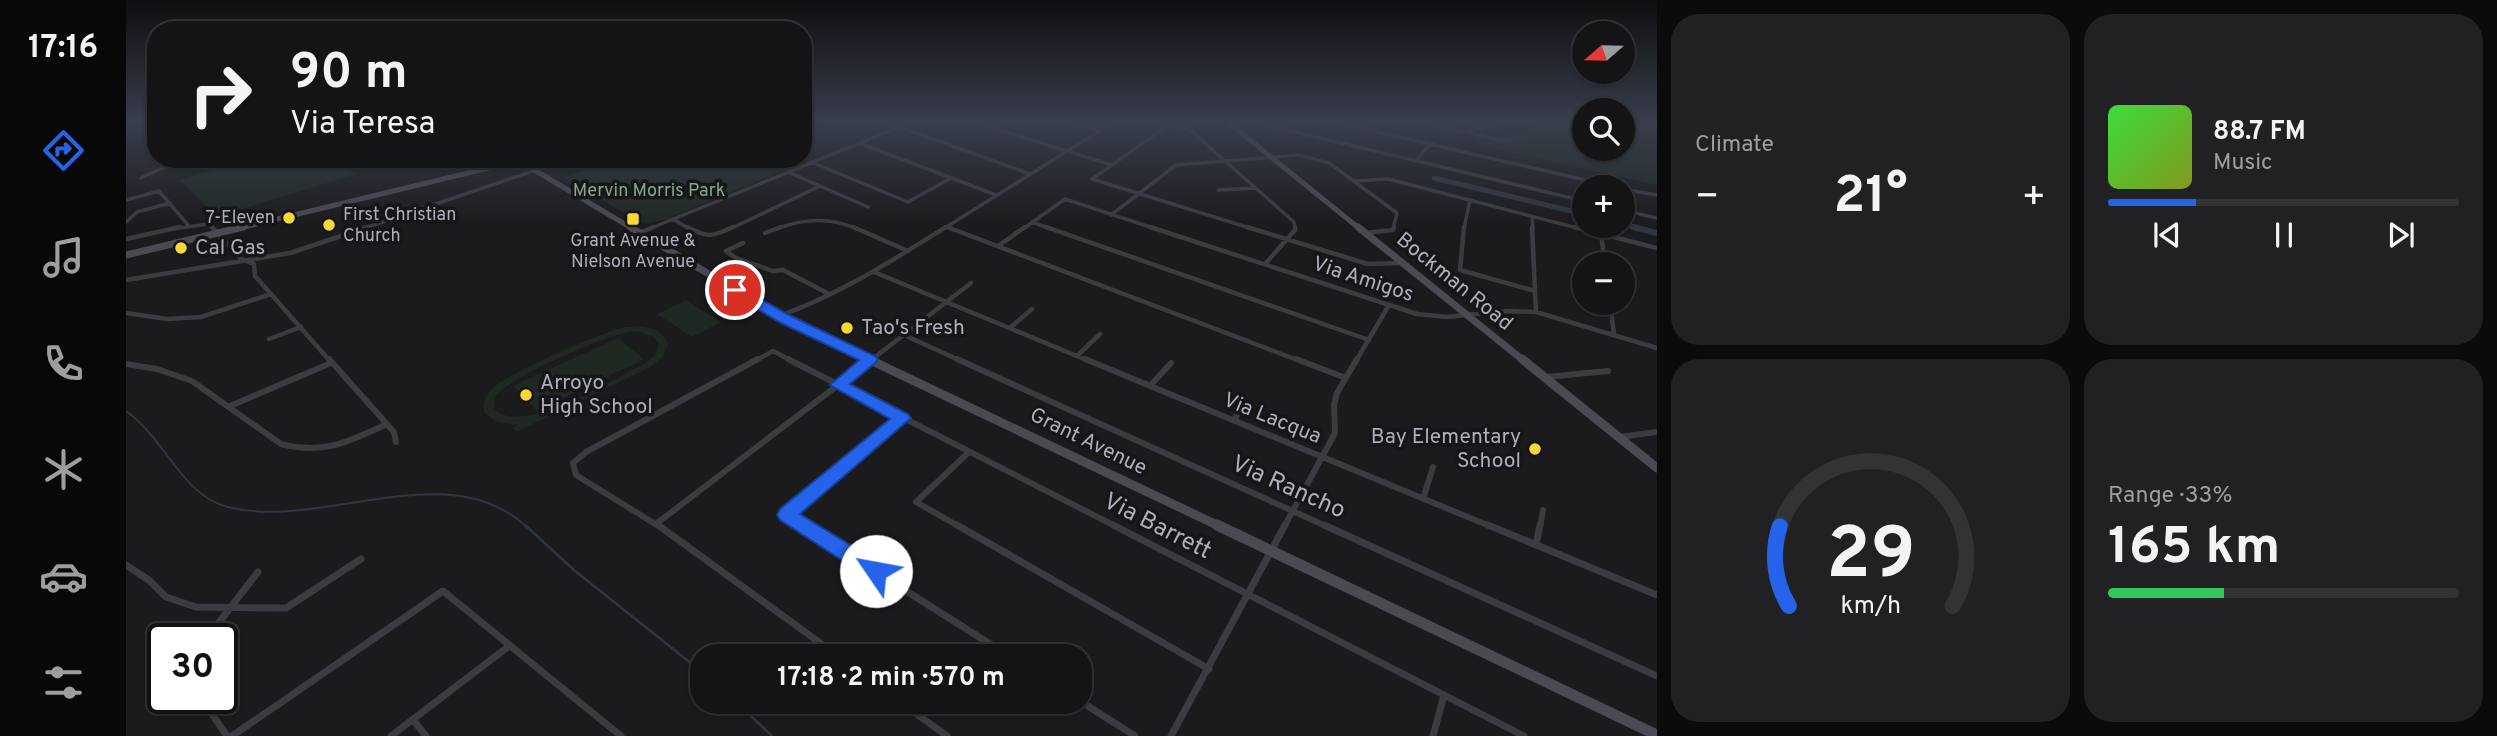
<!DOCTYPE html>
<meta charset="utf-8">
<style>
body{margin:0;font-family:Overpass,sans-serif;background:#212123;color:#f1f3f6;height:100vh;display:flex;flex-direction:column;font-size:26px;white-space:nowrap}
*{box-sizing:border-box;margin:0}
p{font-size:23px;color:#9d9ea1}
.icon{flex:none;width:38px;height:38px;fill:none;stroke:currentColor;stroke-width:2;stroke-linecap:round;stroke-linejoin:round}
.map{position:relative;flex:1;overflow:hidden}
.panel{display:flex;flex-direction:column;gap:14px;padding:14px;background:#0b0b0c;width:840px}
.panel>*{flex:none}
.top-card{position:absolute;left:21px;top:21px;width:665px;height:147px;border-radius:28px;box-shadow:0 2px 5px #0004,0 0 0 2px #333335;background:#141416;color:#f1f3f6;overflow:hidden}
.needle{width:46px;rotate:250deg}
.tools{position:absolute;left:1446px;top:21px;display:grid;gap:14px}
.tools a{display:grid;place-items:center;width:63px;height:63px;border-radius:50%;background:#141416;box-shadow:0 2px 5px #0004,0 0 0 2px #333335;font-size:35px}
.speed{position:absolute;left:21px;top:623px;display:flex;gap:14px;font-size:35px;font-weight:700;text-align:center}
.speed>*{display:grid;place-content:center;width:91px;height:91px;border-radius:50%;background:#141416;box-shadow:0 2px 5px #0004,0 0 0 2px #333335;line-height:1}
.speed .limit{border:4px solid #111;border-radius:10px;background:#fff;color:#111}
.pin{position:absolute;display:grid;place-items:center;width:60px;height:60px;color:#fff;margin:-30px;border:4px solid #fff;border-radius:50%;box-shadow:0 2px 7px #0007}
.me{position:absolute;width:77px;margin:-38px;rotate:303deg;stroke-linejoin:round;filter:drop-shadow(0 0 5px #0008)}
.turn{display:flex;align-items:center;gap:24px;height:147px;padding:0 28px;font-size:32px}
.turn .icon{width:91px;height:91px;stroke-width:2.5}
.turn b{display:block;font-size:49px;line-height:60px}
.big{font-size:52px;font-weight:700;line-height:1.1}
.panel .widget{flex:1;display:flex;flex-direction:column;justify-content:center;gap:10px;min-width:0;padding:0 24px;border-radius:28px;background:#212123}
.panel .dial{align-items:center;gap:0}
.dial svg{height:182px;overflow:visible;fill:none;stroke:#333335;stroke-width:7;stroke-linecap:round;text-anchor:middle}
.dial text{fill:#f1f3f6;stroke:none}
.song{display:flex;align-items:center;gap:21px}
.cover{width:84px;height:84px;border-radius:10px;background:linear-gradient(135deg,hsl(120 70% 55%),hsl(70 70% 35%))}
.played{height:7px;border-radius:4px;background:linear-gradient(90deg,#2563eb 25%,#333335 25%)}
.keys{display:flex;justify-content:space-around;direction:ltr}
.heat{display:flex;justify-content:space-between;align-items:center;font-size:38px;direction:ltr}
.charge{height:10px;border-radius:5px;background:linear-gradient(90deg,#34c759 33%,#333335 0)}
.panel .tiles{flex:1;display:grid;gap:14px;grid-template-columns:repeat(2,1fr)}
.trip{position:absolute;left:564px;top:644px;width:402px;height:70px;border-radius:28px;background:#141416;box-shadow:0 2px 5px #0004,0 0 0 2px #333335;font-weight:700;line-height:70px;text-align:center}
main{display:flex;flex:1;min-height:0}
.menu{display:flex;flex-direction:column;width:126px;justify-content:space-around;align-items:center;background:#080809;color:#9d9ea1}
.menu .icon{width:49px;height:49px}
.menu .selected{color:#2563eb}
.menu b{font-size:32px;color:#f1f3f6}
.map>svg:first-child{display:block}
</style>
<main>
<nav class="menu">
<b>17:16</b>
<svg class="icon selected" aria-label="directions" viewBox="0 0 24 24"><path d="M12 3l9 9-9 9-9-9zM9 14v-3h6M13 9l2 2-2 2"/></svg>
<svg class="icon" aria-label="music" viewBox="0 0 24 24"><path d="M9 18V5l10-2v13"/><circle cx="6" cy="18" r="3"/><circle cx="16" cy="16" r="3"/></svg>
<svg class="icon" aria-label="phone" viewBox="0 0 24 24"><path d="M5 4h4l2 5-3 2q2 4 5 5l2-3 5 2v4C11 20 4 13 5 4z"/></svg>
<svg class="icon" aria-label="climate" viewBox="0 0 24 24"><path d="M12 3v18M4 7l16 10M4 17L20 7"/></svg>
<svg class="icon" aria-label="car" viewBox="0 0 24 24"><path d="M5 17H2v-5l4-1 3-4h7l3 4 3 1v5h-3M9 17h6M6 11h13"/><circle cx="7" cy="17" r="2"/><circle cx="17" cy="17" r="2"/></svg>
<svg class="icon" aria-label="filters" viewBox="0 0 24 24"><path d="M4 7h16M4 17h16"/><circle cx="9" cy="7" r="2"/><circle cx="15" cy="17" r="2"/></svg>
</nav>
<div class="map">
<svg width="1531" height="736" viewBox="0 0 1531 736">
<rect width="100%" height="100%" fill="#1b1a1d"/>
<!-- green -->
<path fill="#202822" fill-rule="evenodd" d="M1428 123H1458V149H1496V123H1531V185L1351 145 1355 139Z
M126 159H146L159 167C194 157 197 157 230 174L90 217 54 180Z
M463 159H638L660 169 539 220 518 224 437 178 473 165Z
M560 300 595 322 566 337 531 314Z
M500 327C517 326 536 326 542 344L537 357 522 368 391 432 387 428 391 425 370 422 358 412C356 402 360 395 367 388 382 373 478 331 500 327ZM511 331 528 337 533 345 529 355 518 364C488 378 393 439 368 408L369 397C381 378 487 331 511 331Z
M492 338 518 359 411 411 387 386Z"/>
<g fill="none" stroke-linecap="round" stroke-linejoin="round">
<!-- stream-far1 -->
<path stroke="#2f3642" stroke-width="2" d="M0 411C39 438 56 496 102 507 195 531 322 453 401 527"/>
<!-- stream -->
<path stroke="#2f3642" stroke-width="2.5" d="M399 525 449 571 576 672
M610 702 646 736"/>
<!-- canal-far1 -->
<path stroke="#2f3642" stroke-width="5" d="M1308 178 1458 214
M1496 224 1514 229"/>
<!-- canal -->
<path stroke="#2f3642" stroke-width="6" d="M1507 227 1531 233"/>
<!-- street-far3 -->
<path stroke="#3b3b42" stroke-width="3.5" d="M762 123 904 174
M851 123 986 165
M943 123 973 131
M1038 123 1064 130 1168 222 1169 229
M1132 123 1458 201
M1213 123 1489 187
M1297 123 1379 141 1385 140
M1341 131 1377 123
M733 143 870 195
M1290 161 1304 144
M685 162 782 202 825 178
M662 172 742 207
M15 178 36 168 88 159
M966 179 1127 229
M966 179 1044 124
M1228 181 1262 179 1455 229
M1496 189 1531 195
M1092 190 1130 188
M0 200 33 191 62 225
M1496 210 1531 218
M985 215 1050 165 1172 155 1203 163 1271 213 1267 229
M1406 216 1407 229
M547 219 564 229
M0 222 11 212 44 203
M906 222 925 229
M821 227 825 229
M46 229 83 224 87 229
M236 229 410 170
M523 229 773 127
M604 229 694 186
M650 229C678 218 705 217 731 229
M817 229 986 123
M897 229 939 199 1030 229
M1338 229 1344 200"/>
<!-- street-far2 -->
<path stroke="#3b3b42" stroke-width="4.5" d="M86 227 115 259 128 264 129 276 204 361
M561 227C582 238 586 237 607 227
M727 227 782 251
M821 227 1174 361
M920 227 1243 340
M1024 227 1291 314 1321 317 1380 311 1410 312 1531 348
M1121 227 1242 264 1275 263
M1338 227 1334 270 1409 291
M1406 227 1410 312
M1448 227 1531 248
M515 232 528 227
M639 233 655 227
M1239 233 1267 230 1268 227
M1475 234 1479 264
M0 239 54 227
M617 243 600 251 610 258 647 271 657 270 703 294
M872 246 899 227
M1139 264 1169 230V227
M748 272 963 361
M0 280 164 253 242 227
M1484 303 1488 334
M0 313 41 319 75 317 145 294
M653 316C713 295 767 260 820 227
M884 328 906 309
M778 335 835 361
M143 339 175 327
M951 356 974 334
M629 361 647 351 666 361
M744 361 845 283
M1230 361 1263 305"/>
<!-- street-far1 -->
<path stroke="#3b3b42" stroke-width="6" d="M203 359 268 432 270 442
M662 359 991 527
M831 359 1202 527
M959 359 1366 527
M1170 359 1220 378
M0 364 31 369 66 381 155 444C198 455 222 442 261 424
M1420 377 1482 371
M1024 386 1045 363
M104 406 205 363
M1108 420 1118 403
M1494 437 1531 432
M1297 499 1307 467
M530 524 746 359
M534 527 450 475 447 463 460 452 632 359
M679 527 660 515 776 418
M834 527 790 502 843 452
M1158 527 1209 433 1208 405 1211 393 1231 359
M1414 527 1417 510"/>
<!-- street -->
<path stroke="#3b3b42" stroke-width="7" d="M532 525 712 656
M676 525 883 656
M831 525 1083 669
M987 525 1398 736
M1198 525 1531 676
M1362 525 1531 595
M1410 545 1414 525
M0 565 24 581 40 597 70 607 160 608 235 559
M80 639 132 572
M75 698 101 736
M954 701 1009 736
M774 702 821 736
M287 720 300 736
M106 736 317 591 495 736
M265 736 383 646
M1045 736 1159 525
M1307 736 1318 695"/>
<!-- secondary-far3 -->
<path stroke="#494a52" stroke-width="5" d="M1103 123 1234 229
M390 159 507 229
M110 229 396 160"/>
<!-- secondary-far2 -->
<path stroke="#494a52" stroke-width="7" d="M504 227 660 320 745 361
M1232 227 1398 361
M0 255 117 227"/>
<!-- secondary-far1 -->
<path stroke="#494a52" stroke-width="9" d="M742 359 1095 527
M1396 359 1531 468"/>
<!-- secondary -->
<path stroke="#494a52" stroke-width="11" d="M1091 525 1531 735"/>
</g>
<!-- sky -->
<linearGradient id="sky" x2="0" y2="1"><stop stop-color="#0f0e10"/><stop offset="0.54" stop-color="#393e4c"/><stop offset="1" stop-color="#393e4c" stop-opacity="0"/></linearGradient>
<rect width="1531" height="226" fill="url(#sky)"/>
<!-- route -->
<path fill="#2563eb" stroke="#184099" stroke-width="2" d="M609 285 665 316 749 356 752 359 749 363 724 384 782 414 785 418 674 514 757 565 760 571 757 577 750 580 742 577 654 520 651 515 654 509 764 419 704 385 733 360 655 323 604 293V287Z"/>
<!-- markers -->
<g fill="#f7d837" stroke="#161518" stroke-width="2.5">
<circle cx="163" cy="218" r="7"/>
<rect x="500" y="212" width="14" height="14" rx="3.5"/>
<circle cx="203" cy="225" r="7"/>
<circle cx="55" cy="248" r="7"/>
<circle cx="721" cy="328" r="7"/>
<circle cx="400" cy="395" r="7"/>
<circle cx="1409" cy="449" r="7"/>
</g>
<g text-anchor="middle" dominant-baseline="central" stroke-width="7" stroke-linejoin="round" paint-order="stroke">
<!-- far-park labels -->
<g font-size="18" fill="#83a88c" stroke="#161518">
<text x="523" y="191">Mervin Morris Park</text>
</g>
<!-- far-poi labels -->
<g font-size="18" fill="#acafbc" stroke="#161518" text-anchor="start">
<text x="217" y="215">First Christian<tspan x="217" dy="21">Church</tspan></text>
<text x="149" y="218" text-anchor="end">7-Eleven</text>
<text x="507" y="241" text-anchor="middle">Grant Avenue &amp;<tspan x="507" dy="21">Nielson Avenue</tspan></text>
</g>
<!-- poi labels -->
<g font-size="21" fill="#acafbc" stroke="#161518" text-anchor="start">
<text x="69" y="248">Cal Gas</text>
<text x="735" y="328">Tao's Fresh</text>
<text x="414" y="383">Arroyo<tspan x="414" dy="24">High School</tspan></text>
<text x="1395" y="437" text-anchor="end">Bay Elementary<tspan x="1395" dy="24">School</tspan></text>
</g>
<!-- street labels -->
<g font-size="21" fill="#acafbc" stroke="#161518">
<text transform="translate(1237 280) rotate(18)">Via Amigos</text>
<text transform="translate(1328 282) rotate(39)">Bockman Road</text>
<text transform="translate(1146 419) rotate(22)">Via Lacqua</text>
<text transform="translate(962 442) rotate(26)">Grant Avenue</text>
</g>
<!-- near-street labels -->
<g font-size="24" fill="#acafbc" stroke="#161518">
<text transform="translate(1162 488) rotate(24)">Via Rancho</text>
<text transform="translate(1031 527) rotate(27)">Via Barrett</text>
</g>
</g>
</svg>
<div class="tools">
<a><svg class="needle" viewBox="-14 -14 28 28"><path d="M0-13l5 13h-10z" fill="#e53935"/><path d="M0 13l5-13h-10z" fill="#9d9ea1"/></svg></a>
<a><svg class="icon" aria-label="search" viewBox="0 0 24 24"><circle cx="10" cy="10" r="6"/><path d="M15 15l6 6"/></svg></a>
<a>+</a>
<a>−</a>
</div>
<div class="speed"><div class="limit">30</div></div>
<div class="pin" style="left:609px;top:290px;background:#d93025"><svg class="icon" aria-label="arrive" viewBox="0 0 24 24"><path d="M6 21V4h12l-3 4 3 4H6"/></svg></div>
<svg class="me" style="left:750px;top:571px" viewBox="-20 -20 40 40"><circle r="19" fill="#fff"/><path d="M0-13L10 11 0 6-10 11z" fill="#2563eb"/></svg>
<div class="trip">17:18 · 2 min · 570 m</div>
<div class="top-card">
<div class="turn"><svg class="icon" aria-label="right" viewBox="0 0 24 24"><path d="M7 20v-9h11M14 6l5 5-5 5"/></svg><div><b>90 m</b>Via Teresa</div></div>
</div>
</div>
<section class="panel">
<div class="tiles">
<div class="widget"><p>Climate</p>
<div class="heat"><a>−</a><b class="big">21°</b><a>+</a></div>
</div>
<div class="widget">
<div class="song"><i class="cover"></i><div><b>88.7 FM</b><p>Music</p></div></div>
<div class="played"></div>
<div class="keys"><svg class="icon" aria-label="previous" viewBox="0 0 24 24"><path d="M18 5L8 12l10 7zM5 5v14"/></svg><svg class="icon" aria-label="pause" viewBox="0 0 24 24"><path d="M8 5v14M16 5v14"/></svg><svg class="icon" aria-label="next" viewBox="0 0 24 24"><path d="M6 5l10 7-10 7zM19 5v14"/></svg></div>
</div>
<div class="widget dial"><svg viewBox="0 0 100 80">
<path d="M14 69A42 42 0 1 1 86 69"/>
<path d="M14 69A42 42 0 0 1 10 34" stroke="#2563eb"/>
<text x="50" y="56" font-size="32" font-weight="700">29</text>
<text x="50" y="72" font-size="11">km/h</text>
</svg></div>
<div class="widget"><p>Range · 33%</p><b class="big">165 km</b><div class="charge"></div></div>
</div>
</section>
</main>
